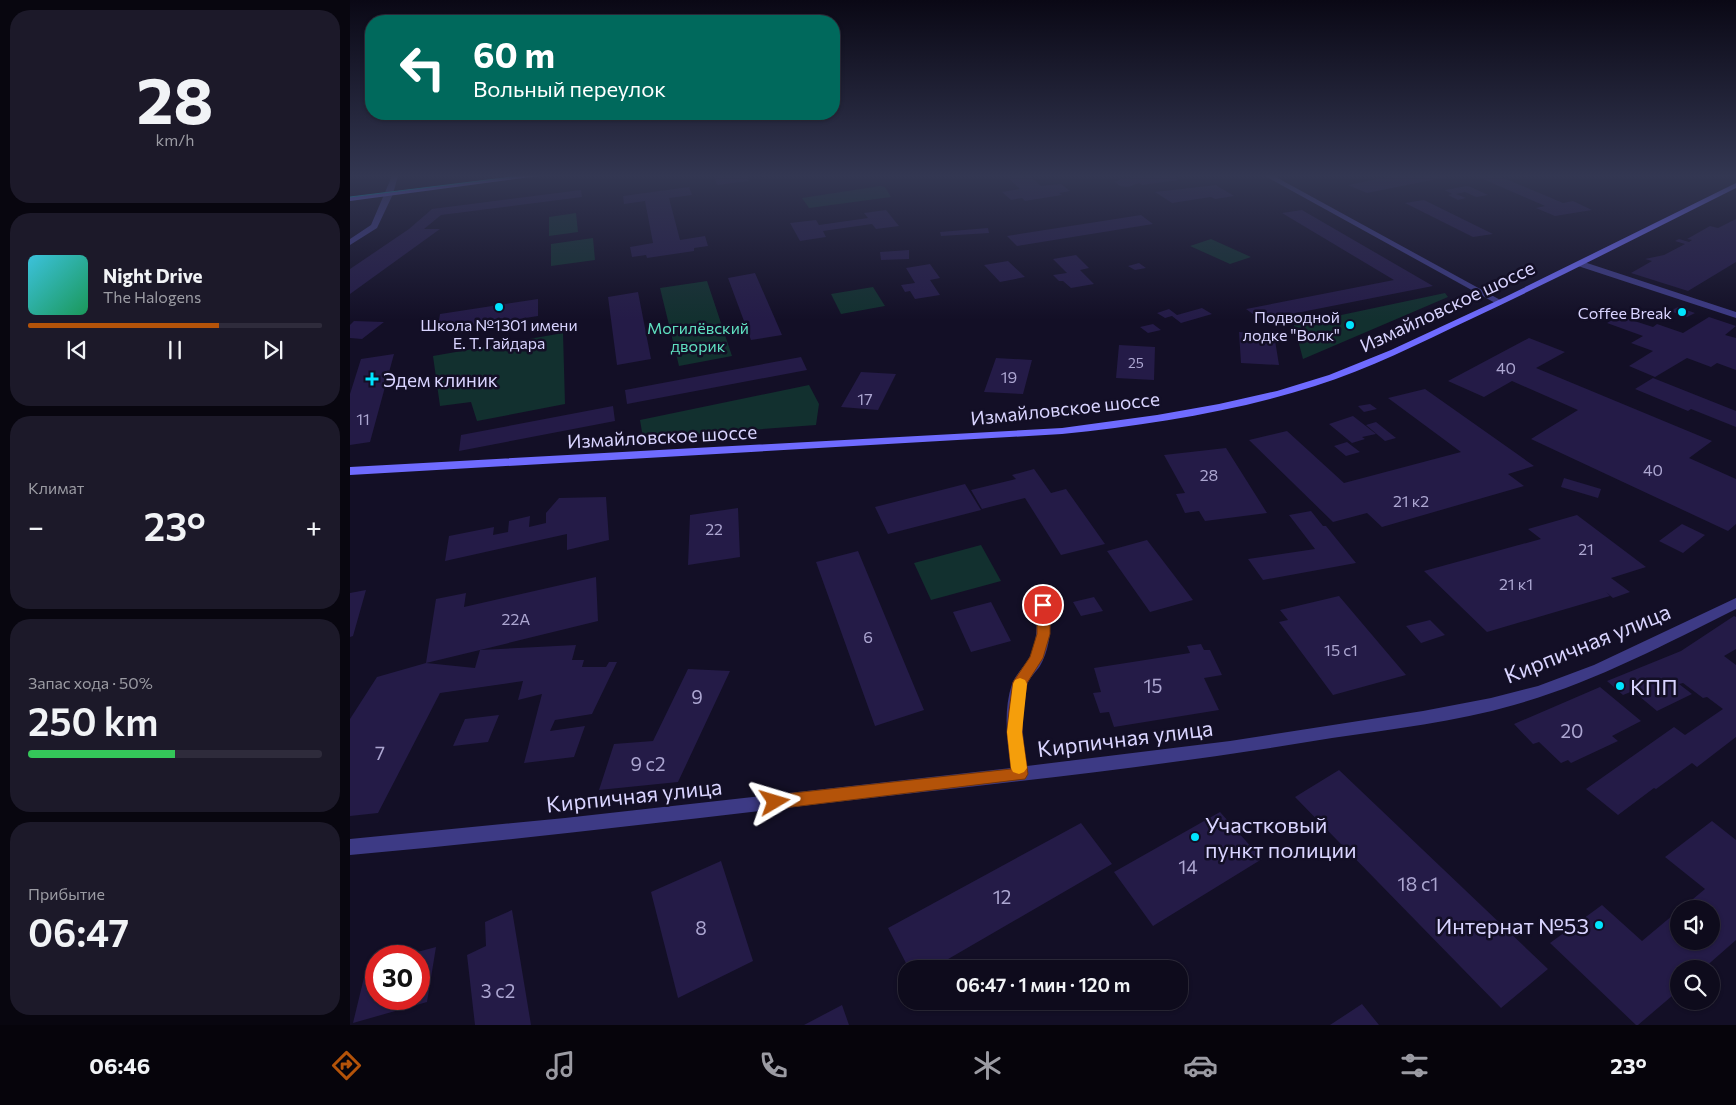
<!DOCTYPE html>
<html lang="ru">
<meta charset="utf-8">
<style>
body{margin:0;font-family:Commissioner,sans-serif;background:#1c1929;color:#f1f3f6;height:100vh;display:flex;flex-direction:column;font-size:19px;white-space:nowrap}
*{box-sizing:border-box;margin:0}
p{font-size:16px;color:#9b9ba3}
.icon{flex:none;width:28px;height:28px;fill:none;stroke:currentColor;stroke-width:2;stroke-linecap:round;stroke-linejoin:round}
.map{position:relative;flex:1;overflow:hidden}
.side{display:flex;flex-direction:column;gap:10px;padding:10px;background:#08060f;width:350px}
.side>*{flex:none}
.guide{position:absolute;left:15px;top:15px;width:475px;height:105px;border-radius:20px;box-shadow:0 1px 4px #0004,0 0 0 1px #2e2b3b;background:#00695c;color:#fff;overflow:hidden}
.controls{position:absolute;left:1320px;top:900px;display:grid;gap:10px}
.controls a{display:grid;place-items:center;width:50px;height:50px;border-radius:50%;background:#0e0b1c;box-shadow:0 1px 4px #0004,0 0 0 1px #2e2b3b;font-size:25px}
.speed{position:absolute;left:15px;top:945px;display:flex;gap:10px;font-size:25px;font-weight:700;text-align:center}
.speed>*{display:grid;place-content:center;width:65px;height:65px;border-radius:50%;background:#0e0b1c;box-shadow:0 1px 4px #0004,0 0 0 1px #2e2b3b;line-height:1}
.speed .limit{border:8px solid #d22;background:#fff;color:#111}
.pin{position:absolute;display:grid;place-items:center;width:42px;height:42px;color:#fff;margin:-21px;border:2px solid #fff;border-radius:50%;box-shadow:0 1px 5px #0007}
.me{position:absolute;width:55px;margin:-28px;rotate:83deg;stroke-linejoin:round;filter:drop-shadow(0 0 4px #0008)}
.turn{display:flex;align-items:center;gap:18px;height:105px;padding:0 25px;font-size:22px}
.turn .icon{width:65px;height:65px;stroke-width:2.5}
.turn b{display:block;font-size:35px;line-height:42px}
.big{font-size:38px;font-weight:600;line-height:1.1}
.side .widget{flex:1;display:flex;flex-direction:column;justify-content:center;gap:8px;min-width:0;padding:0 18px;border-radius:20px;background:#1c1929}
.side .dial{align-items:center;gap:0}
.dial b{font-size:65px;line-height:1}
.song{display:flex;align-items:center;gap:15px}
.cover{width:60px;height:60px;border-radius:8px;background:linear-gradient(135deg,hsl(190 70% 55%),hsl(150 70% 35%))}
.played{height:5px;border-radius:2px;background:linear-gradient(90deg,#b45309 65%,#2e2b3b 65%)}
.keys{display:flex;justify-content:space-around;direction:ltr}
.heat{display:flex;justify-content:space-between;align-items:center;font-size:28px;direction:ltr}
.charge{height:8px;border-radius:4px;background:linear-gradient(90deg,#34c759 50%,#2e2b3b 0)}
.trip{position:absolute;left:548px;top:960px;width:290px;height:50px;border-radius:20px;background:#0e0b1c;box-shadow:0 1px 4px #0004,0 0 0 1px #2e2b3b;font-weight:600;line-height:50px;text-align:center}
.tab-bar{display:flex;height:80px;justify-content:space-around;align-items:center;background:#06040b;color:#9b9ba3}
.tab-bar .icon{width:35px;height:35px}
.tab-bar .current{color:#b45309}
.tab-bar b{font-size:22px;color:#f1f3f6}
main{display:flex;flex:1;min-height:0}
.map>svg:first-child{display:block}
</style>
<main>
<section class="side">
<div class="widget dial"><b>28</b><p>km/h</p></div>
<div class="widget">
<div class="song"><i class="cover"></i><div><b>Night Drive</b><p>The Halogens</p></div></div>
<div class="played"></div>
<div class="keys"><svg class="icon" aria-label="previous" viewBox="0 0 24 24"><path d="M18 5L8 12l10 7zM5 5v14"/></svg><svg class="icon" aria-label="pause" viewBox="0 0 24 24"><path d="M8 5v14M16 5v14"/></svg><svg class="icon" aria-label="next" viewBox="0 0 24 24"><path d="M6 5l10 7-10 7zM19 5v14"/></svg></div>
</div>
<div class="widget"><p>Климат</p>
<div class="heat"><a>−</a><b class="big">23°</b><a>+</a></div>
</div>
<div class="widget"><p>Запас хода · 50%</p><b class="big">250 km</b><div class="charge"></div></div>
<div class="widget"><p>Прибытие</p><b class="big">06:47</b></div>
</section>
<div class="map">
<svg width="1386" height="1025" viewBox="0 0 1386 1025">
<rect width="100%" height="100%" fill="#130f26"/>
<!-- green -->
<path fill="#12302f" d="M530 186 535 187 541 197 459 208 452 198Z
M226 213 228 232 199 236V217Z
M243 238 245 260 201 266V244Z
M861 239 901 257 880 264 840 246Z
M357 281 382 356 329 366 310 288Z
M523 287 535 306 491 314 481 294Z
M1095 293 1098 297 953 359 944 325Z
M213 333 215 404 127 421 121 402 90 406 83 356Z
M459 385 469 404 466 425 293 438 290 420Z
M631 545 651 581 581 600 564 563Z"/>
<!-- building -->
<path fill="#241b47" d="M364 176H396L399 181 367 185Z
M656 176H680L691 186 711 184 720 191 709 193 712 195 675 201 672 198 661 200 652 192 670 189Z
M785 176H823L829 180 792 185 789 183 778 187 770 186 765 182 771 179H784L781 177Z
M1042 176H1097V177L1017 193 998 185Z
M1126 176H1149L1213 203 1223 201 1242 210 1205 216 1186 208 1195 206Z
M866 185 884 196 865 199 861 197 822 203 805 192Z
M1117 186 1123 188 1138 195 1126 197 1115 192 1106 194 1116 198 1108 200 1098 195 1102 194 1095 190Z
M339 187 342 195 319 198 330 240 355 236 358 246 344 248V251L297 258 296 255 282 257 280 247 303 243 295 201 274 204 273 196Z
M231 190 232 197 91 215 74 229H90L0 294V269L59 229 82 209Z
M1074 200 1143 234 1123 237 1055 203Z
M536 210 549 226 526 229 522 224 473 231 476 237 450 241 440 223 466 220 469 225 518 218 514 213Z
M952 210 1033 257 1083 286 911 320 896 309 1044 280 932 213Z
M791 215 803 224 667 246 657 236Z
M1386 219V262L1338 291 1281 273 1302 261 1295 259 1314 255 1335 244 1325 241 1329 239 1339 242 1342 240 1337 239 1360 226 1368 228Z
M638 228 639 233 591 236 590 232Z
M559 250V259L531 260 530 252Z
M726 255 739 268 730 270 744 284 721 288 713 281H709L703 275 717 273 703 259Z
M658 261 675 277 650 282 634 265Z
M789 263 796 268 785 270 778 266Z
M580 264 590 278 580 280 590 295 565 299 560 291 555 292 551 285 565 283 556 268Z
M405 273 432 335 401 340 378 278Z
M288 292 301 359 267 365 258 297Z
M188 299V316L87 332 90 314Z
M1328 307 1345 313 1337 317 1320 311Z
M852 308 862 314 831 323 822 316 815 318 807 313 819 309 827 315Z
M1269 316 1303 327 1307 324 1333 333 1359 317 1386 326 1375 335 1386 338V370L1367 363 1361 367 1337 358 1305 377 1279 366 1303 351 1281 343 1293 336 1257 323Z
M4 321 34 322 12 339 0 338V325Z
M803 324 811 330 798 333 790 327Z
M889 332 924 334 929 365 891 363Z
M1179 338 1215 352 1186 368 1362 441 1339 458 1386 479V524L1378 531 1181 439 1228 410 1162 381 1134 397 1098 381Z
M769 345 805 347 804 380 766 378Z
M44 354 20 442 0 445V394L11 359Z
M451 357 457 370 277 404 275 390Z
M646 358 682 360 673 394 634 392Z
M511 372 546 374 528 410 491 407Z
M1303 378 1386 411V427L1341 409 1338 411 1285 389Z
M1075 389 1184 466 1158 474 1174 486 1032 527 1017 513 983 522 899 440 937 431 994 483 1111 452 1038 398Z
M1020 404 1027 409 1014 412 1008 406Z
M263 406 265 421 109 451 111 435Z
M1003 416 1026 434 1012 437 1015 439 1002 443 979 424Z
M1026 422 1046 438 1035 441 1016 425Z
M997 442 1010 452 996 456 984 446Z
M876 448 917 513 855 521 849 511 835 513 826 494 835 493 814 455Z
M684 469 701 493 716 489 755 544 711 555 675 498 632 509 621 490 666 479 662 475Z
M1214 478 1251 489 1248 498 1211 487Z
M615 484 631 510 538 534 525 507Z
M256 497 259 540 217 550V534L95 561 99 536 144 527 143 535 158 532 159 521 180 516 179 527 196 523V513L209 498Z
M388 508 390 557 338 565 340 515Z
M961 511 973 526H976L1006 563 913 580 898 559 965 549 939 515Z
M1227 515 1296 567 1261 578 1280 592 1263 598 1256 592 1260 596 1137 632 1074 571 1191 539 1178 529Z
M1332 524 1355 535 1333 553 1309 541Z
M797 540 843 600 800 612 757 551Z
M508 551 574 710 525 726 466 562Z
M246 577 248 621 130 650 76 663 125 668 130 650 226 645 222 660H234L232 667H256L259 662H267L242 714 205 720 200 731 235 726 224 757 174 763 192 694 168 700 173 681 90 693 28 813 0 816V719L27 677 76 663 86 599 116 593 114 607Z
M16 590 3 636 0 637V593Z
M989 596 1056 675 983 695 929 622 938 620 930 610Z
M744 597 753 611 731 616 723 602Z
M641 602 661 641 621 652 603 612Z
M1384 616 1386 617V649L1374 656 1386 665V737L1347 767 1342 763 1306 789 1304 788 1268 815 1236 789 1324 727 1335 735 1373 709 1357 697 1353 698 1333 683 1329 684 1342 694 1307 711 1283 691 1273 695 1257 681 1331 651Z
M1080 620 1095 635 1071 643 1056 626Z
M851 644 854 650H860L872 675 854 678 869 710 764 727 759 712 750 713 743 693 751 692 744 668 840 653 837 646Z
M338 669 380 671 328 782 249 790 264 744 303 741Z
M1250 687 1291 721 1262 736 1268 741 1221 763 1218 760 1211 763 1189 742 1183 744 1164 724Z
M149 715 138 742 103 746 115 719Z
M989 770 1198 969 1151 1008 945 797Z
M870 812 912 859 803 926 764 872Z
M1362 821 1386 840V940L1353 969H1329V990L1288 1025H1286L1200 943 1252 905 1292 941 1329 910V941H1361V909H1331L1355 889 1315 857Z
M731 823 762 864 581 969H559L538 928Z
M371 861 403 961 328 998 301 892Z
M162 910 181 1025H125L117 955 136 946 135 922Z
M86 947 77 1002 3 1023 17 965 26 963V999H69V956H52Z
M1012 1004 1029 1025H980Z
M492 1005 499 1025H454Z"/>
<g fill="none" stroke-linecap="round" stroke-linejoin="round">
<!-- minor -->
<path fill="#3d3a85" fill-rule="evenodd" d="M915 176H924L1154 302 1150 305 1147 304Z
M1228 262H1234L1386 312V318L1228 266Z
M1386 598V609C1314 645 1242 683 1164 705 1105 722 1043 729 982 738 846 761 710 777 573 792 382 814 191 838 0 855V839L215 818 661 768C657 741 653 711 662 684 666 674 674 667 679 658 688 643 687 622 686 605L688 602H698L700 605C701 626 701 647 690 666 686 672 679 678 677 685 669 711 673 740 677 766L880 741 1073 711 1141 698 1188 686 1244 665Z"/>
<!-- tertiary -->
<path fill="#3d3a85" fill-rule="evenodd" d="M42 176H48L43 194 27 228 0 245V239L21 225Z"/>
<!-- secondary -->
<path fill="#6f6bff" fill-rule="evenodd" d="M167 176H189L0 201V197Z
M1386 183V188C1298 232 1210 277 1121 319 1070 343 1019 369 965 386 883 412 797 425 712 434L0 475V467L712 428 807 415 869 404 927 391 979 375 1041 350 1155 297Z"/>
<!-- tram -->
<path stroke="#00e5ff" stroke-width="1" d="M0 197 170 176"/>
</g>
<!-- sky -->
<linearGradient id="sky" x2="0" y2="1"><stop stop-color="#0a0815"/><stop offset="0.55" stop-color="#333752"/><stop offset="1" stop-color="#333752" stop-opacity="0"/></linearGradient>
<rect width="1386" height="320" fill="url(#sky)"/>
<!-- route -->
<path fill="#b45309" stroke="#753606" d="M693 600 698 601 700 605V634L693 658 677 683 673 711 672 732 678 774 675 779 425 809 419 807 417 802 419 797 425 795 661 769 657 732 659 711 663 682 680 657 687 634V605L689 601Z"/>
<!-- slow -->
<path fill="#f59e0b" d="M670 678 675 680 677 684 672 732 677 768 674 772 669 774 663 772 661 768 657 732 663 684 665 680Z"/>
<!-- markers -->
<g fill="#00e5ff" stroke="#130f26" stroke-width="2">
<circle cx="149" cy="307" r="5"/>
<circle cx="1332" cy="312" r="5"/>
<circle cx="1000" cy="325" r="5"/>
<path d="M19.5 371.5h5v5h5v5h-5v5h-5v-5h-5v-5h5z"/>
<circle cx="1270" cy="686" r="5"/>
<circle cx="845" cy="837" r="5"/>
<circle cx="1249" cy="925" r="5"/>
</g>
<g text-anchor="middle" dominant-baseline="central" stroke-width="5" stroke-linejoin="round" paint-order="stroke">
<!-- far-number labels -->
<g font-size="14" fill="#aca6d1">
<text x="786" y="362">25</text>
</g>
<!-- far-poi labels -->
<g font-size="16" fill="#d9d4ff" stroke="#130f26" text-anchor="end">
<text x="1322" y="312">Coffee Break</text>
<text x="990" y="316">Подводной<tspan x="990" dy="18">лодке "Волк"</tspan></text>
<text x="149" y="324" text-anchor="middle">Школа №1301 имени<tspan x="149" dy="18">Е. Т. Гайдара</tspan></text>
</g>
<!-- far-park labels -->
<g font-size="16" fill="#5fe0c0" stroke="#130f26">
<text x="348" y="327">Могилёвский<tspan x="348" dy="18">дворик</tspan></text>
</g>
<!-- number labels -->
<g font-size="16" fill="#aca6d1">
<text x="1156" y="367">40</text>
<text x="659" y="376">19</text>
<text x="515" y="398">17</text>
<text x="13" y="418">11</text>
<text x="1303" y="469">40</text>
<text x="859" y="474">28</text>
<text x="1061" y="500">21 к2</text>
<text x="364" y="528">22</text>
<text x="1236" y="548">21</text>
<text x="1166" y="583">21 к1</text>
<text x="166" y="618">22А</text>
<text x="518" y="636">6</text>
<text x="991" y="649">15 с1</text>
</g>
<!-- street labels -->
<g font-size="19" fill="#d9d4ff" stroke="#130f26">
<text transform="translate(1097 306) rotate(-25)">Измайловское шоссе</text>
<text transform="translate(715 408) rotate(-6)">Измайловское шоссе</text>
<text transform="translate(312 436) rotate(-3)">Измайловское шоссе</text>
</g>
<!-- poi labels -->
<g font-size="19" fill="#d9d4ff" stroke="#130f26" text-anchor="start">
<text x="33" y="379">Эдем клиник</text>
</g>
<!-- near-number labels -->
<g font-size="19" fill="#aca6d1">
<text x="803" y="685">15</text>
<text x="347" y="696">9</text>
<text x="1222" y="730">20</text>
<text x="30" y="752">7</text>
<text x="298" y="763">9 с2</text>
<text x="838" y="866">14</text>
<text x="1068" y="883">18 с1</text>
<text x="652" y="896">12</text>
<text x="351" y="927">8</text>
<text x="148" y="990">3 с2</text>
</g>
<!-- near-street labels -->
<g font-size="22" fill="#d9d4ff" stroke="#130f26">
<text transform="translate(1237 643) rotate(-22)">Кирпичная улица</text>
<text transform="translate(775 738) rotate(-7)">Кирпичная улица</text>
<text transform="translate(284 795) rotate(-6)">Кирпичная улица</text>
</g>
<!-- near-poi labels -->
<g font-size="22" fill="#d9d4ff" stroke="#130f26" text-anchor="start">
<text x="1280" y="686">КПП</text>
<text x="855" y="824">Участковый<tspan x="855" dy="25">пункт полиции</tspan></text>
<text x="1239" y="925" text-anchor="end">Интернат №53</text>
</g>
</g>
</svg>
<div class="controls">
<a><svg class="icon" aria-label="sound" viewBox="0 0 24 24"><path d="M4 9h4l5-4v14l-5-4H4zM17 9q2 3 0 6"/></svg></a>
<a><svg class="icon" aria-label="search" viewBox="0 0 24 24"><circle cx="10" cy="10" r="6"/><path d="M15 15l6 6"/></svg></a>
</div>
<div class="speed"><div class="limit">30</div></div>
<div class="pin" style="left:693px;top:605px;background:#d93025"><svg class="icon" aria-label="arrive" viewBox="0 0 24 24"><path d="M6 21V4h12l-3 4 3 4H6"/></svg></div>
<svg class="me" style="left:425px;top:802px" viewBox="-20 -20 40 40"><path d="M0-17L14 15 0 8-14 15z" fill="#b45309" stroke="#fff" stroke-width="4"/></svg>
<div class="trip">06:47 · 1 мин · 120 m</div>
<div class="guide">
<div class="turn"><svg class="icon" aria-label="left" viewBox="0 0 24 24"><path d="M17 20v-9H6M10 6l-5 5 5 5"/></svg><div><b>60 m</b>Вольный переулок</div></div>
</div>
</div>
</main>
<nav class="tab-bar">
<b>06:46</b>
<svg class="icon current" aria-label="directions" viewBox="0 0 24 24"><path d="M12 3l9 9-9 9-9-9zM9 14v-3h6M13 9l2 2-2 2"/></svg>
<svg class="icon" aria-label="music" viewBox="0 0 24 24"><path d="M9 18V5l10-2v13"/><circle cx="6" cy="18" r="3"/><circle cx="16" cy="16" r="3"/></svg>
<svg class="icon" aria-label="phone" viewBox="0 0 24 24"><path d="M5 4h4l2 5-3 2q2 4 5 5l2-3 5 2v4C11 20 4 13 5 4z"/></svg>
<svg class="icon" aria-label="climate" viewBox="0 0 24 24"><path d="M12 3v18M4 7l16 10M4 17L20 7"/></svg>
<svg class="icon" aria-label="car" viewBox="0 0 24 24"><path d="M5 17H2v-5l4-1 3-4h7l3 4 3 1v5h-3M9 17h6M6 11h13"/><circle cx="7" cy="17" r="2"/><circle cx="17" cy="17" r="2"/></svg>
<svg class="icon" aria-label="filters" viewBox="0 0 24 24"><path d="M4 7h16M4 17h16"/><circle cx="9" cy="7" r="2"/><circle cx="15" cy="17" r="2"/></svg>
<b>23°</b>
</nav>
